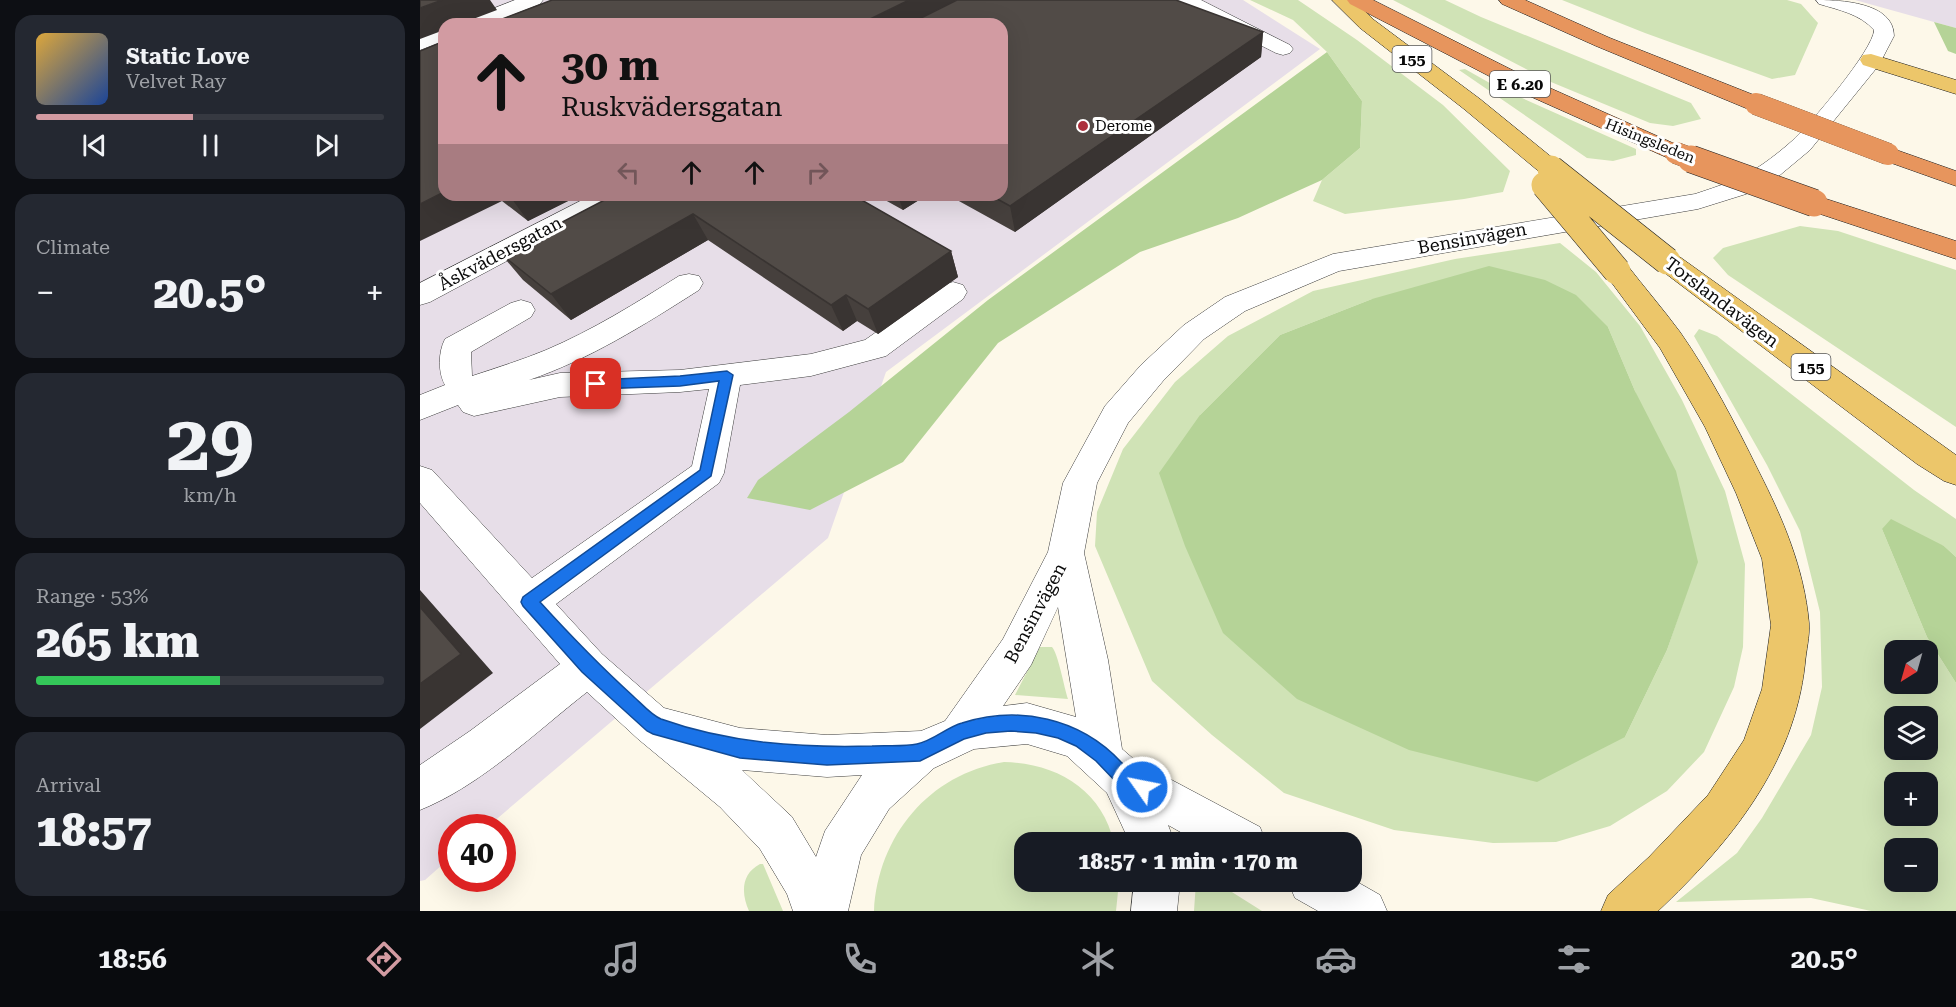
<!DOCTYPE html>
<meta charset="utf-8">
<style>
body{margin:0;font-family:"Roboto Serif",serif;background:#242831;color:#f1f3f6;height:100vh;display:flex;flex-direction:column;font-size:22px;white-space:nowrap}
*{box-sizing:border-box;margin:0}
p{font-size:20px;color:#9ea1a6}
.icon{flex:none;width:33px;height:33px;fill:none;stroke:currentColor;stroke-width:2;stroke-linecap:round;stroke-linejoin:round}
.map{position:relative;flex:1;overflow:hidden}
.side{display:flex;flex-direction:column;gap:15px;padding:15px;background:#0d0f14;width:420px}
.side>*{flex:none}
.guide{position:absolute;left:18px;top:18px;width:570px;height:183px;border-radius:18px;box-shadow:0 6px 24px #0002;background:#d29ba2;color:#111;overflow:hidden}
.needle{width:39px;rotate:217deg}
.fabs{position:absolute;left:1464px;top:640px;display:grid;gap:12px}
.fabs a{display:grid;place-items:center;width:54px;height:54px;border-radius:12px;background:#171b24;box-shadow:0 6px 24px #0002;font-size:30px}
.speed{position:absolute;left:18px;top:814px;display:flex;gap:12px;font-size:30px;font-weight:700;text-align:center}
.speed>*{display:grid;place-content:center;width:78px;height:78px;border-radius:50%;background:#171b24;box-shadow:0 6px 24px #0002;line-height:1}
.speed .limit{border:9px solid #d22;background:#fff;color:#111}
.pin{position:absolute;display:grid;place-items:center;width:51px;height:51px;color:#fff;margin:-26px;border-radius:12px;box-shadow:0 3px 9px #0006}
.me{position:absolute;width:66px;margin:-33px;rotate:303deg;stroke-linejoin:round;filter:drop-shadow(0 0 4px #0008)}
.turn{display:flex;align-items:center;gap:21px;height:126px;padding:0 24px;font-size:27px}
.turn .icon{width:78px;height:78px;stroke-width:2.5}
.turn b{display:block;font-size:42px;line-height:51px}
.lanes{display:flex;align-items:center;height:57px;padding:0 24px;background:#0003;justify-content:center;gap:30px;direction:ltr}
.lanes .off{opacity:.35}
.big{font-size:45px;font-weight:800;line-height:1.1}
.side .widget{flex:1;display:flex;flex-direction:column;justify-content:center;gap:9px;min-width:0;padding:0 21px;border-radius:18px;background:#242831}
.side .dial{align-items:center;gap:0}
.dial b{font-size:78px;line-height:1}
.song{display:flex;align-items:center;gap:18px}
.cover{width:72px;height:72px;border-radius:9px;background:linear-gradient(135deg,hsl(40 70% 55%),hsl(220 70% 35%))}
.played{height:6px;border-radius:3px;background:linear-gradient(90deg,#d29ba2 45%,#363941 45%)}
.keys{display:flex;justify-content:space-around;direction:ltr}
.heat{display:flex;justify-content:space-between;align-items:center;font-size:33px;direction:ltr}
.charge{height:9px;border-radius:4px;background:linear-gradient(90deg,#34c759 53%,#363941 0)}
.trip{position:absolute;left:594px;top:832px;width:348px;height:60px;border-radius:18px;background:#171b24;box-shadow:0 6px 24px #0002;font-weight:800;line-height:60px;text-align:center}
.dock{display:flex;height:96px;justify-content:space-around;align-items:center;background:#090b0e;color:#9ea1a6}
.dock .icon{width:42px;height:42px}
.dock .active{color:#d29ba2}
.dock b{font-size:27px;color:#f1f3f6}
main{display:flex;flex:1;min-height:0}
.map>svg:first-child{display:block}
</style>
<main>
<section class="side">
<div class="widget">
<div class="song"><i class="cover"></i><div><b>Static Love</b><p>Velvet Ray</p></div></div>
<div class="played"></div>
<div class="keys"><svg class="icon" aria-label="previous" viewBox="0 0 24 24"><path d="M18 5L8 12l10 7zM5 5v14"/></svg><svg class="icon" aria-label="pause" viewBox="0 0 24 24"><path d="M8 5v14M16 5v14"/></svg><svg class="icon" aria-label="next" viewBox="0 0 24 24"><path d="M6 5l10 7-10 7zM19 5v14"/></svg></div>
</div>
<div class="widget"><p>Climate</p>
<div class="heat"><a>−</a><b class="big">20.5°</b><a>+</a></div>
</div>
<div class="widget dial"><b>29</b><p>km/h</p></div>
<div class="widget"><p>Range · 53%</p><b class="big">265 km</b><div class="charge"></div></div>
<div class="widget"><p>Arrival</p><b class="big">18:57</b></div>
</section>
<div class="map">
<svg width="1536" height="911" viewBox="0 0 1536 911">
<rect width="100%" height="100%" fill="#fdf8e9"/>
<!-- industrial -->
<path fill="#e7dee8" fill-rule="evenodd" d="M0 0H823L900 49 466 372 408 538 66 828H32L31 857 5 880 0 881ZM24 24H582V195H24Z
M1435 0H1536V28L1514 22Z"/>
<!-- green -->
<path fill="#d0e3b6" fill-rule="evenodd" d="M830 0H878L937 40 1023 105 1090 171 1083 192 1044 199 925 214 893 201 902 180 940 148 942 101 907 52 873 20Z
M973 0H1025L1061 17 1271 103 1281 119 1253 126 1230 123 1131 82Z
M1142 0H1367L1381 4 1398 23 1375 75 1352 79 1225 33Z
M1045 69 1075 86 1216 149V155L1193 161 1167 158 1039 70Z
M1380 226 1418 231 1536 270V427L1308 275 1293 258 1303 248Z
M1140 243 1176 272 1220 326 1262 400 1305 491 1325 564 1323 647 1314 687 1284 752 1247 791 1190 826 1136 842 1073 843 974 830 864 793 792 735 732 681 675 546 677 512 703 449 755 382 808 336 893 291 1035 259ZM952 299 1188 327 1215 391 1277 562 1247 650 1205 737 780 415 860 335Z
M1279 329 1297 336 1494 490 1536 519V557L1524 546 1462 529 1507 637 1536 683V911H1451L1391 898 1256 902 1317 853 1342 818 1391 735 1402 687 1400 612 1380 531 1347 465 1274 336ZM1474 651H1508V684H1474ZM1474 717H1508V750H1474ZM1474 783H1508V816H1474ZM1474 849H1508V882H1474Z
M620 647H632C638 653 644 687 648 699L595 695Z
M584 762C636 763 682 789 694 843H604V882H699L696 911H454C458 836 509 774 584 762Z
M340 864H343L363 911H329C321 893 321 874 340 864Z
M776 882H796L842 911H774Z"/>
<!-- forest -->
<path fill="#b5d397" d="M1514 22 1536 28V54L1528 51Z
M907 52 942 101 940 148 902 180 818 218 720 252 578 343 483 462 390 510 327 498 338 480 429 412 568 300Z
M1069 266 1125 280 1156 295 1188 327 1215 391 1256 471 1278 562 1247 650 1205 737 1117 782 989 750 877 699 803 633 765 546 739 473 780 415 860 335 952 299Z
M1471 519 1524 546 1536 557V683L1507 637 1462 529Z"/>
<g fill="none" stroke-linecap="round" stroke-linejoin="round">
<!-- minor casing -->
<g stroke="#3d3d3d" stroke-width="1">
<path id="minor" d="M95 0H123L120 4 69 24H41L44 20Z
M756 0H781L870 45 873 49 870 53 863 55 856 53 759 4Z
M1396 0C1420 0 1474 2 1474 36L1459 65 1390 150 1360 175 1326 194 1278 209 919 271 825 311 784 339 743 381 708 423 677 483 664 553 688 660 702 749 716 761 840 827 846 843H780L748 825 755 843H710L687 793 647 756 607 744 554 749 514 768 469 809 441 855 428 911H373L367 894 340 849 300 807 218 739 167 692C116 732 60 786 0 810V765L50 731 140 664 0 503V466L12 470 112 578 272 466 289 389 260 392 140 397 54 416 43 412 38 405 0 420V395L25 385C18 373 18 352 25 339L91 303 101 300 111 303 115 310 111 317 51 352 52 376C76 368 102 360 126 350 173 330 216 303 259 276L269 274 279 276 283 283 279 290C224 325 170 359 109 380L140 373 260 370 391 354 445 340 523 285 533 282 543 285 547 292 543 299 466 356 391 376 320 385 304 473 299 483 136 604 182 654 244 708 320 728 407 735 501 731 525 721 583 639 628 552 643 483 685 406 721 365 764 325 805 297 913 254 1275 194C1299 186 1322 179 1343 164 1353 157 1363 149 1372 141 1389 126 1454 49 1454 30 1440 14 1419 10 1399 4ZM638 607 656 717 607 703 583 706 611 665ZM322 770 407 777 442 775 405 831 396 857 372 817Z
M24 28V41L0 50V37Z
M172 195H205L201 200 10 302 0 305V283Z
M932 879 960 895 967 911H898L875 898 868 882H932Z
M714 882H760L757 911H711Z"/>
</g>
<!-- major casing -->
<g stroke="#1b1b1b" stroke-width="1">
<path id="major" d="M912 0H933L954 20 1060 99 1140 164 1143 169 1140 174 1131 176 1122 174 1044 109 940 28Z
M1451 54 1536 80V94L1443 65 1440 60 1443 55Z
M1247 252 1257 255 1536 455V485L1524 481 1497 464 1237 267 1233 261 1237 255Z
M1197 262 1207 265C1224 287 1243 309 1260 332 1290 375 1315 423 1338 470 1363 519 1384 568 1389 623 1390 636 1386 651 1385 664 1374 765 1310 843 1238 911H1181L1188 895 1229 857 1288 795 1324 740 1342 689 1351 625 1342 559 1316 493 1285 427 1240 348 1183 271 1187 265Z"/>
</g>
<!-- highway casing -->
<g stroke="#1b1b1b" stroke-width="1">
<path id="highway" d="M927 0H953L1112 80 1264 148 1268 153 1264 158 1256 160 1248 158 1096 90 930 4Z
M1079 0H1105L1190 38 1344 99 1347 104 1344 109 1336 111 1328 109 1176 46 1082 4Z
M1468 147 1536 171V186L1460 159 1456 154 1460 149Z
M1394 195 1536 241V259L1385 209 1381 203 1385 197Z"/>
</g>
<!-- minor -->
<use href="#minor" fill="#fff" fill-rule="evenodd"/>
<!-- major -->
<use href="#major" fill="#ecc66a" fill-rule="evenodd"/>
<!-- highway -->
<use href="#highway" fill="#e7955d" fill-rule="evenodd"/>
<!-- major-bridge casing -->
<g stroke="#1b1b1b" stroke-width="28" stroke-linecap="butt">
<path id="major-bridge" d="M1131 169 1247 261
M1125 185 1197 271"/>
</g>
<!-- highway-bridge-far1 casing -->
<g stroke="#1b1b1b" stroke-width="22" stroke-linecap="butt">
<path id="highway-bridge-far1" d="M1336 104 1468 154
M1256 153 1275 160"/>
</g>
<!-- highway-bridge casing -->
<g stroke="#1b1b1b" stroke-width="28" stroke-linecap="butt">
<path id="highway-bridge" d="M1271 159 1394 203"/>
</g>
<!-- major-bridge -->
<use href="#major-bridge" stroke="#ecc66a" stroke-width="27"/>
<!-- highway-bridge-far1 -->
<use href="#highway-bridge-far1" stroke="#e7955d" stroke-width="22"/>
<!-- highway-bridge -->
<use href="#highway-bridge" stroke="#e7955d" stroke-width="27"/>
</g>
<!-- wall -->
<path fill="#46403d" d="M843 32 841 57 595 232 528 195H582Z
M24 195H160L108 221 82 201Z
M194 195 531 251 538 277 458 334 437 321 423 331 288 240 151 320 103 280 81 254Z
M456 195H507L483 210Z"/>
<!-- shaded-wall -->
<path fill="#393432" d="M22 0H70L77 10 40 24H24V30L0 39V8Z
M489 0H543L496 24H440Z
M843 32 841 57 595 232 590 206Z
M24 192V195H77L82 201 0 241V204Z
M89 195H160L108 221Z
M479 195H507L483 210 478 196Z
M273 214 288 240 151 320 131 294Z
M531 251 538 277 458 334 448 309Z
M426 295 437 321 423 331 411 305Z
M0 590 73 673 0 729Z"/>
<!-- building -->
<path fill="#514b47" stroke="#393432" stroke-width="1.5" d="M0 0H22L0 8Z
M132 0H489L440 24H69Z
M537 0H756L843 32 590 206 570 195H582V24H489Z
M24 41V192L0 204V51Z
M194 195H433L531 251 448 309 426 295 411 305 273 214 131 294 81 254Z
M0 607 41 654 0 684Z"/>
<!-- route -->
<path fill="#1a73e8" stroke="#114b97" stroke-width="1.5" d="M307 371 313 375 291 476 120 602C150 635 180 666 213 696 221 703 231 715 241 719 308 743 380 748 452 746 466 745 483 747 497 744 513 741 527 727 542 723 599 705 660 718 701 762 710 771 727 776 731 787L729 793 722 796 697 783 676 761 656 746 638 738 616 733 591 731 566 733 544 739 500 761 407 765 320 758 233 734 227 731 162 672 103 606 101 602 103 597 280 470 299 381 260 386 176 389 169 384 176 380 260 376Z"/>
<!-- markers -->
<circle fill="#ac303c" stroke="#fff" stroke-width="2" cx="663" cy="126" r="6"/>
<g text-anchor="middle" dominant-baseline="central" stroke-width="6" stroke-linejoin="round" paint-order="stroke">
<!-- far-poi labels -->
<g font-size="15" fill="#0a0a0a" stroke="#fff" text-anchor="start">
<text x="675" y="126">Derome</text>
</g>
<!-- far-street labels -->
<g font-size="15" fill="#0a0a0a" stroke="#fff">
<text transform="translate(1230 141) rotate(22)">Hisingsleden</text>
</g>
<!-- shield labels -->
<g fill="#fff" stroke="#545454" stroke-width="1.5">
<rect x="972.5" y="46" width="39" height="26" rx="4.5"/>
<rect x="1070" y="71" width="60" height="26" rx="4.5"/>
<rect x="1371.5" y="354" width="39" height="26" rx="4.5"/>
</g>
<g font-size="16" font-weight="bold" fill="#0a0a0a">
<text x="992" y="59">155</text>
<text x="1100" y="84">E 6.20</text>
<text x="1391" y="367">155</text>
</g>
<!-- street labels -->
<g font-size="18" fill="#0a0a0a" stroke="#fff">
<text transform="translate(1052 238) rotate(-10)">Bensinvägen</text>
<text transform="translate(80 253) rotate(-28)">Åskvädersgatan</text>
<text transform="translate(1302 302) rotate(37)">Torslandavägen</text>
<text transform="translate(615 613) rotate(-62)">Bensinvägen</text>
</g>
</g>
</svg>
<div class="fabs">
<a><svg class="needle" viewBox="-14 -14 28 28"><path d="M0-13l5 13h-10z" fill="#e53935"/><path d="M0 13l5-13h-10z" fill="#9ea1a6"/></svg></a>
<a><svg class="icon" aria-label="layers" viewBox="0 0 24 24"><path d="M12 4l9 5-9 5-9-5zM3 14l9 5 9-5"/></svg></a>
<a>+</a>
<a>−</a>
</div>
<div class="speed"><div class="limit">40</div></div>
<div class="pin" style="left:176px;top:384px;background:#d93025"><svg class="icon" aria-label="arrive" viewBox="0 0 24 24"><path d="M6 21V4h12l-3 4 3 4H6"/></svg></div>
<svg class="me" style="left:722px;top:787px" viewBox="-20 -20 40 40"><circle r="17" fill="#1a73e8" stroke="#fff" stroke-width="3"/><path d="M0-11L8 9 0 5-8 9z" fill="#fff"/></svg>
<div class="trip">18:57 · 1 min · 170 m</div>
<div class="guide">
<div class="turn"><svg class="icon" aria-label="ahead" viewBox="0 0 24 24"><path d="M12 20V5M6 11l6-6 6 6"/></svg><div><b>30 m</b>Ruskvädersgatan</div></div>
<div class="lanes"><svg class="icon off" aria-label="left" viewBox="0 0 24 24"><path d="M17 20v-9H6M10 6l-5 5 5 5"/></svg><svg class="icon" aria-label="ahead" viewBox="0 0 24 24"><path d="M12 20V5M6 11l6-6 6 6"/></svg><svg class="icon" aria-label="ahead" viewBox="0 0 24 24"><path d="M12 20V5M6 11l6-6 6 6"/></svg><svg class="icon off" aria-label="right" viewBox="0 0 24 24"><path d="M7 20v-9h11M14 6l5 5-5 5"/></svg></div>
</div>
</div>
</main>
<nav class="dock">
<b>18:56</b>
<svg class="icon active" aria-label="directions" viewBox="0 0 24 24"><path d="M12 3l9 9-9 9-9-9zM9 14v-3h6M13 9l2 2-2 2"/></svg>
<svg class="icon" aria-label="music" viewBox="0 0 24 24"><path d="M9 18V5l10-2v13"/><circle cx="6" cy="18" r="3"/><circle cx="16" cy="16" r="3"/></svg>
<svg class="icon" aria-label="phone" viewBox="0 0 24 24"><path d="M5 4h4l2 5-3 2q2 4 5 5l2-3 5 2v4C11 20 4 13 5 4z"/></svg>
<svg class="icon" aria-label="climate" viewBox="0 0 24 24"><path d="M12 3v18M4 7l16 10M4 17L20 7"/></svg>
<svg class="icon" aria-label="car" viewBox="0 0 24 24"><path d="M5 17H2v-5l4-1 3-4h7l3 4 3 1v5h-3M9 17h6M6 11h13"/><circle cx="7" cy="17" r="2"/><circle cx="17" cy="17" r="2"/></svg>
<svg class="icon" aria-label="filters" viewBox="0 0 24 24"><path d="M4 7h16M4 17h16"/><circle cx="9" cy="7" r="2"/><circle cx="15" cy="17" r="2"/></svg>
<b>20.5°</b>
</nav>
